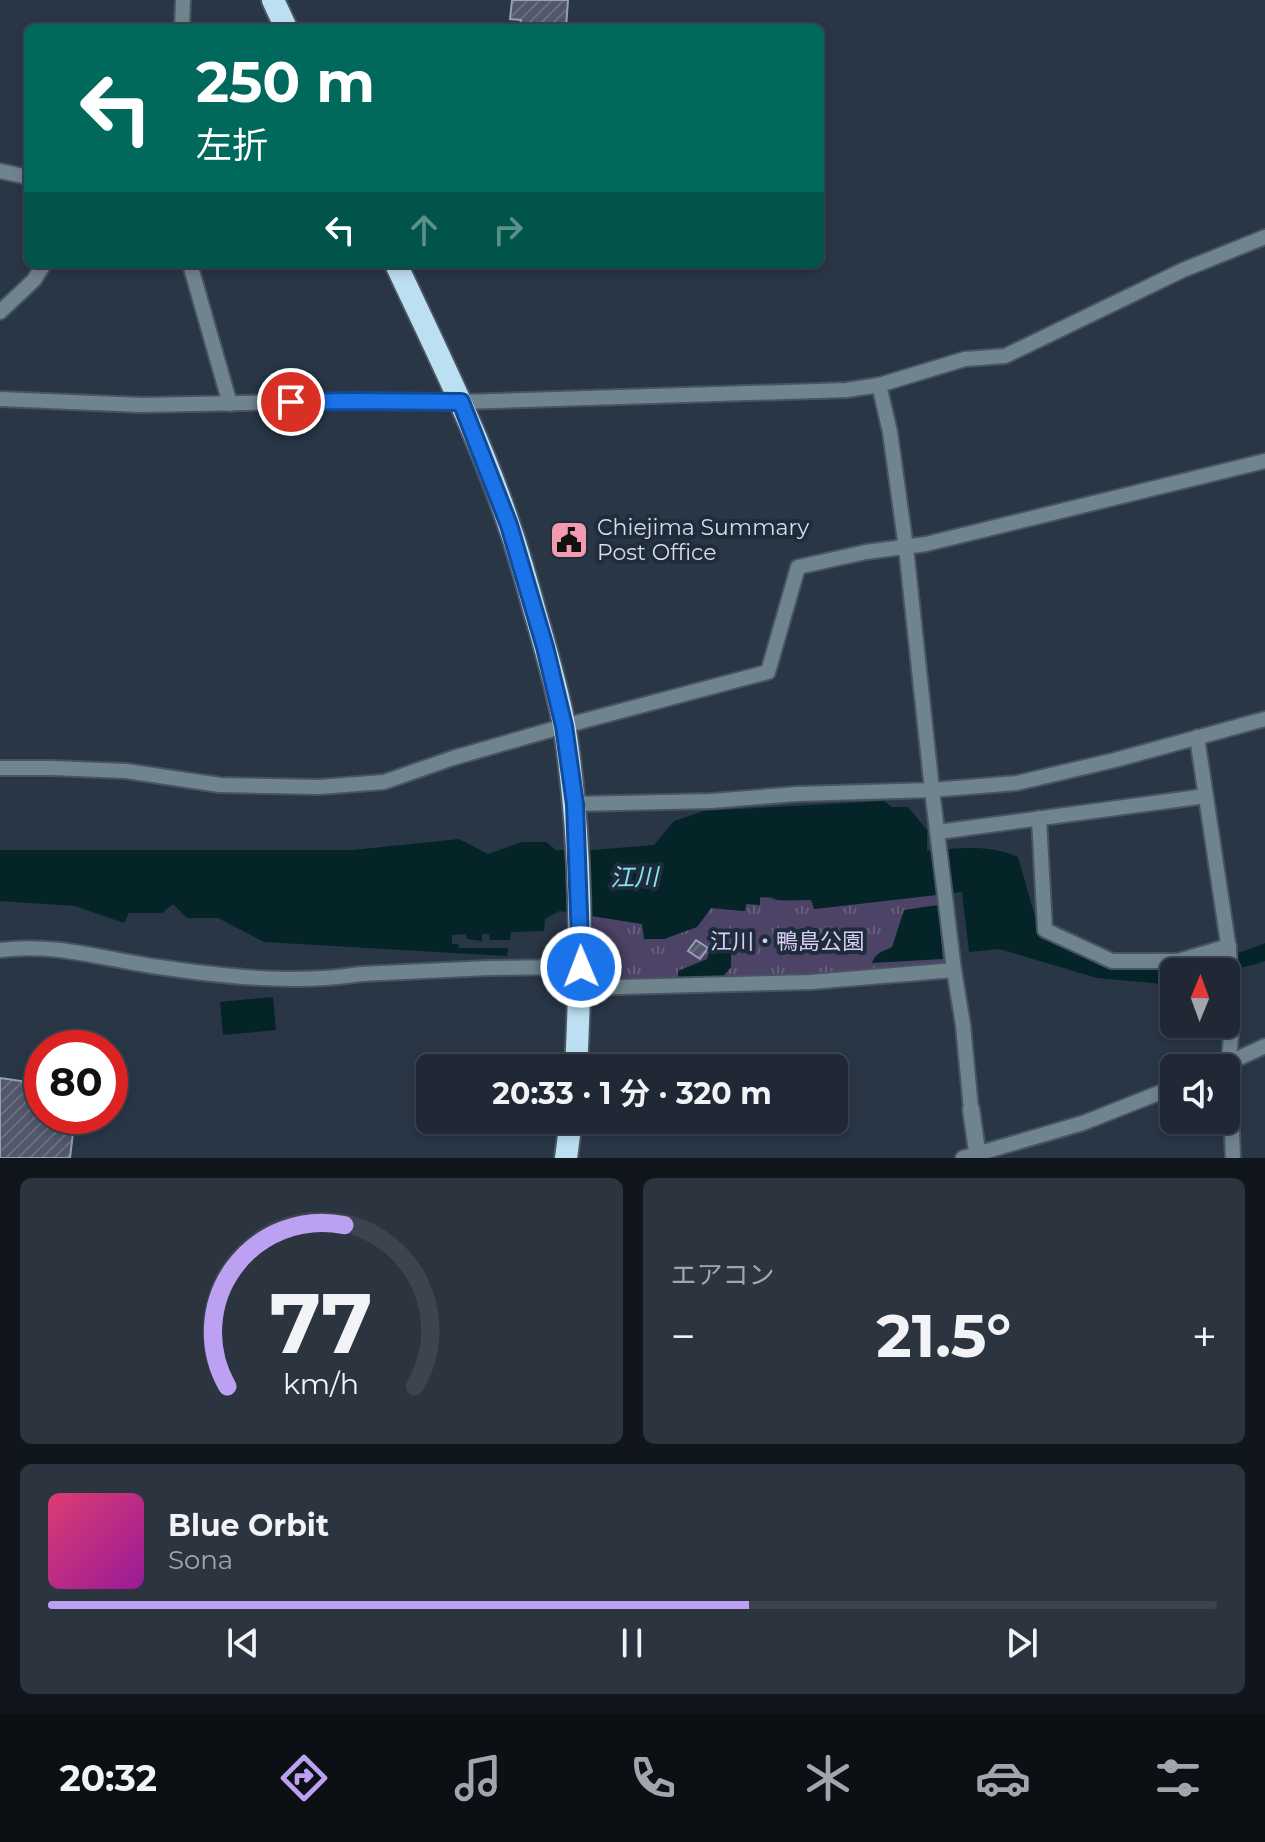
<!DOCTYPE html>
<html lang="ja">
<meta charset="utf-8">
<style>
body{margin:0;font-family:Montserrat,"Noto Sans JP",sans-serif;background:#2c3440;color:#f1f3f6;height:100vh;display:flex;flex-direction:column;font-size:30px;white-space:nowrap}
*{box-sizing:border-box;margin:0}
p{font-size:26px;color:#a1a6ac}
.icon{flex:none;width:44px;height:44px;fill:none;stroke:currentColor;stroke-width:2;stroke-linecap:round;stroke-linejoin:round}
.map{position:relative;height:1158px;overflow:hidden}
.sheet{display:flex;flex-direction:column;gap:20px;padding:20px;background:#11161d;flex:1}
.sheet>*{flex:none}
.guide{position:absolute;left:24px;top:24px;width:800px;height:244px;border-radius:12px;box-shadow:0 4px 12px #0003,0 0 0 2px #3c444f;background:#00695c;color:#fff;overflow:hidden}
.needle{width:52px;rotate:1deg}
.buttons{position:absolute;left:1160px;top:958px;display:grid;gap:16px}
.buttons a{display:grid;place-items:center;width:80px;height:80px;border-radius:12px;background:#1f2834;box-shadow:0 4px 12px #0003,0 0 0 2px #3c444f;font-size:40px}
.speed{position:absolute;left:24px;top:1030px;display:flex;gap:16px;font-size:40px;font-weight:700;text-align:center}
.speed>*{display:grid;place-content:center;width:104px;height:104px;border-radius:50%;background:#1f2834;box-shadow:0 4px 12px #0003,0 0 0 2px #3c444f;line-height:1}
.speed .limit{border:12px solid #d22;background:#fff;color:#111}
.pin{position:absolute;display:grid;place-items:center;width:68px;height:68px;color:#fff;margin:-34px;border:4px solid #fff;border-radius:50%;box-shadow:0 2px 8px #0007}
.me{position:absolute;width:88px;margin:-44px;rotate:359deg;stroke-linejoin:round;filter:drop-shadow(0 0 6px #0008)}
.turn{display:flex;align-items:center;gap:28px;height:168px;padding:0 40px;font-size:36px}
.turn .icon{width:104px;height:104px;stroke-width:2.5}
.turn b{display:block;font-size:56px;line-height:68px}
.lanes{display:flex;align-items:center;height:76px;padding:0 40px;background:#0003;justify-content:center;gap:40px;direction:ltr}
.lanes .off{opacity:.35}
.big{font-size:60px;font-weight:700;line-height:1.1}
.sheet .card{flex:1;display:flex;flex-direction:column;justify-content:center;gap:12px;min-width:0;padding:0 28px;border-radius:12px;background:#2c3440}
.sheet .dial{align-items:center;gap:0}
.dial svg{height:208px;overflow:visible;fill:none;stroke:#3c444f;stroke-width:7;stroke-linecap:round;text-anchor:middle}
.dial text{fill:#f1f3f6;stroke:none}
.song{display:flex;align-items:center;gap:24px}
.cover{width:96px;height:96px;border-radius:12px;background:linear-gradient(135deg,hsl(340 70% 55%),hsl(300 70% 35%))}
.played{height:8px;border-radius:4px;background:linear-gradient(90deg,#bca0f2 60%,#3c444f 60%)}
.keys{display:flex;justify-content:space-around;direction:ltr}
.heat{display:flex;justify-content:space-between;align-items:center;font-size:44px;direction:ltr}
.sheet .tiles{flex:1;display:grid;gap:20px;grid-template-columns:1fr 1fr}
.card:last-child{grid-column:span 2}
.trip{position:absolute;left:416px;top:1054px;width:432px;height:80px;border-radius:12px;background:#1f2834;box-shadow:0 4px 12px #0003,0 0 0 2px #3c444f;font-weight:700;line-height:80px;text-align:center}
.dock{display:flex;height:128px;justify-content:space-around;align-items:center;background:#0c1015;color:#a1a6ac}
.dock .icon{width:56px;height:56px}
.dock .selected{color:#bca0f2}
.dock b{font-size:36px;color:#f1f3f6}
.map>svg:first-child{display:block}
</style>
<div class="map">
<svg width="1265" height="1158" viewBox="0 0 1265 1158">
<defs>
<pattern id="park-tufts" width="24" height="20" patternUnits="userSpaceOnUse" patternTransform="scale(2)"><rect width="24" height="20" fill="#4c4366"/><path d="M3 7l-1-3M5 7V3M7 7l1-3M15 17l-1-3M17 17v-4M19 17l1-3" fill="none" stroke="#655e7c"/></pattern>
<pattern id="building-hatch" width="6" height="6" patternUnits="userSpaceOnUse" patternTransform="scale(2)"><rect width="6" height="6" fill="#52576b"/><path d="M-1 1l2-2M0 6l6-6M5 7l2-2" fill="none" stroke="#6a6f80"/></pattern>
</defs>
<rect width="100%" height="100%" fill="#293646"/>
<!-- park -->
<path fill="url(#park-tufts)" d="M946 894 954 970 810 982 592 979 593 915 642 924 697 927 711 908 745 911 746 904C762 896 760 897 777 900 787 902 800 900 811 900L815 909Z"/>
<!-- water -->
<path fill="#042427" d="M884 801 892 807H908L927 830V851C957 848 991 844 1018 857L1041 938 1117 968H1171L1244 951 1265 943V961C1235 972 1205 972 1174 972V981L1163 984 1097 978 999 949 969 952 962 892 814 909 811 900H777L772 897H760V905L746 904 745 911 711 908 697 927 664 939H644L642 924 559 911 545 919 544 931 511 932 510 940H490L489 934H482V941L467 939 466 934 452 935V944H458L459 948H508L507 956 264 942 218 918H187L173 904 162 913H129L124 923 75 906 0 901V850H353L459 839 488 854 522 842H546L556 850H593L654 845 674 821 704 811Z
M938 905 943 959 872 963C876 952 882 952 892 947L904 910Z
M722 946 731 950V967L721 979 678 980V971L707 959 711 947Z
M273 997 276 1030 223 1035 220 1002Z"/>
<!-- building -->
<path fill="url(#building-hatch)" stroke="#989eb4" stroke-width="2" d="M512 0H568L566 28H519L521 20 510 19Z
M696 940 708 948 700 959 688 951Z
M0 1078 42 1084V1116H75L70 1158H0Z"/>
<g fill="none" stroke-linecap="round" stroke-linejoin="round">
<!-- minor casing -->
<g stroke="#485463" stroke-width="18">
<path id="minor" d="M182 28 183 0
M0 171 28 177
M190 264 230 404
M0 312 34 280 44 264
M879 385 890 432 906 548 932 790 954 970 963 1025 971 1109
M0 399 142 405 352 401 461 402 847 390 879 385 965 359 1005 356 1183 270 1265 237
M1197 737 1229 950 1232 1021 1229 1062 1233 1158
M0 768H52L126 771 220 785 319 787 384 782 453 758 564 726 768 672 798 567 866 552 926 544 1265 461
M575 804 711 801 797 794 932 790 1017 783 1115 760 1265 719
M1039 818 1045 930 1112 961H1178L1229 946
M938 832 1206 796
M0 950C55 943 99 958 152 966 220 976 293 985 361 974L489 968 581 967
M580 988 811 982 954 970
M1217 1068 1265 1046
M963 1158 1083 1123 1174 1087"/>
</g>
<!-- tertiary casing -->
<g stroke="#485463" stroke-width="20">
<path id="tertiary" d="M971 1109 978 1158"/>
</g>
<!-- trunk casing -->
<g stroke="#485463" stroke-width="26">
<path id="trunk" d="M273 0 286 28
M396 264C436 350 479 435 509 525 519 553 527 583 535 612 546 650 558 690 565 730 582 842 582 955 576 1068
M566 1158 571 1120"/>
</g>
<!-- minor -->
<use href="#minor" stroke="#70848e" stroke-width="14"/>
<!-- tertiary -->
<use href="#tertiary" stroke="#70848e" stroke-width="16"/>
<!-- trunk -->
<use href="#trunk" stroke="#bce0f1" stroke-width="22"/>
</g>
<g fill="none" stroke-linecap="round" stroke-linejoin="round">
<!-- route casing -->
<g stroke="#114b97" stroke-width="20">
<path id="route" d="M291 402 352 401 461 402 509 525 545 647 564 726 575 804 581 967"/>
</g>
<!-- route -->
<use href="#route" stroke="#1a73e8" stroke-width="14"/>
</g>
<!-- icons -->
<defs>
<g id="civic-square" transform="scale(2)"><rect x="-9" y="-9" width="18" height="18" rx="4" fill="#f29ab0" stroke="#1f2c3b"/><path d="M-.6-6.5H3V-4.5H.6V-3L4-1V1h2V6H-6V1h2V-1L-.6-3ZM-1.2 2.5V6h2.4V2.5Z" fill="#111"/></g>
</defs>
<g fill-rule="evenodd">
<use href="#civic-square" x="569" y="540"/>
</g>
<g text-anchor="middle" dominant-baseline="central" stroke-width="8" stroke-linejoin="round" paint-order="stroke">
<!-- poi labels -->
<g font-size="22" fill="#d5dde7" stroke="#1f2c3b" text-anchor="start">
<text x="597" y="527">Chiejima Summary<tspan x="597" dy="25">Post Office</tspan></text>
</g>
<!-- park labels -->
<g font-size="22" fill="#d8cef6" stroke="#1f2c3b">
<text x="787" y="941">江川・鴨島公園</text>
</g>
<!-- water labels -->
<g font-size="24" font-style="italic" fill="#85e4f0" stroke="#1f2c3b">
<text transform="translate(634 877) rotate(-1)">江川</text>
</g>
</g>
</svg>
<div class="buttons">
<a><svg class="needle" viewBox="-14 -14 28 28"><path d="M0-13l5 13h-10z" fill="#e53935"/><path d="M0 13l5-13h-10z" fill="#a1a6ac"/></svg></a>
<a><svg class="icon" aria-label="sound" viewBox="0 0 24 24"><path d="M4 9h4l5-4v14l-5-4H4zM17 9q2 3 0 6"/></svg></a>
</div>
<div class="speed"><div class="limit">80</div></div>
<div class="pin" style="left:291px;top:402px;background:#d93025"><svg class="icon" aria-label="arrive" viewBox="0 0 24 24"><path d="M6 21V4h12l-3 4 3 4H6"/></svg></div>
<svg class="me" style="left:581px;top:967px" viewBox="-20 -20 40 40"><circle r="17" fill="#1a73e8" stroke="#fff" stroke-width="3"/><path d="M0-11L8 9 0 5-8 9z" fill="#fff"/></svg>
<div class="trip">20:33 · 1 分 · 320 m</div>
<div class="guide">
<div class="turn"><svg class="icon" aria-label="left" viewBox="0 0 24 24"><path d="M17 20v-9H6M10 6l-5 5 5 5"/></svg><div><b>250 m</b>左折</div></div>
<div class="lanes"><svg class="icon" aria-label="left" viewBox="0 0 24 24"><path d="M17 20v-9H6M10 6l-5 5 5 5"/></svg><svg class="icon off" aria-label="ahead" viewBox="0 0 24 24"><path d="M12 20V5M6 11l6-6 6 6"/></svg><svg class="icon off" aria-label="right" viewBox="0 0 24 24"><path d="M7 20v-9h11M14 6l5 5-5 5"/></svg></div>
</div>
</div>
<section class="sheet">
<div class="tiles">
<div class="card dial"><svg viewBox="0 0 100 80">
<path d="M14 69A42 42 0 1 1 86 69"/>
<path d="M14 69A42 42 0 0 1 59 7" stroke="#bca0f2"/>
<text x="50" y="56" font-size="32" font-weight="700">77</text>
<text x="50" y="72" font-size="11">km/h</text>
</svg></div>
<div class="card"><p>エアコン</p>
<div class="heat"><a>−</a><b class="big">21.5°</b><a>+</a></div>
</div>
<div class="card">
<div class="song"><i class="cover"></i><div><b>Blue Orbit</b><p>Sona</p></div></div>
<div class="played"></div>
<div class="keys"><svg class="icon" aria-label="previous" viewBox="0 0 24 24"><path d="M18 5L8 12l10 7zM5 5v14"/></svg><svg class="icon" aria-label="pause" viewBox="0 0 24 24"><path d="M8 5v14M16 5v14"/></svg><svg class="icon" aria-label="next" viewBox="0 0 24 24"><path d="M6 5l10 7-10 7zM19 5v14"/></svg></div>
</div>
</div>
</section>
<nav class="dock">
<b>20:32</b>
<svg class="icon selected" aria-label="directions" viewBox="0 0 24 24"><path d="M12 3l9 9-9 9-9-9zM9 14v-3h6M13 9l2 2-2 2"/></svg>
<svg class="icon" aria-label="music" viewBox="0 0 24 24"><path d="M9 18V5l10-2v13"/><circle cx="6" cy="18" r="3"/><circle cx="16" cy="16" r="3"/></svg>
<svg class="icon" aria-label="phone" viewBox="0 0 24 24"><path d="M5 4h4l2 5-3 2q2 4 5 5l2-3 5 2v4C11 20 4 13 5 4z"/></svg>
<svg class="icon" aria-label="climate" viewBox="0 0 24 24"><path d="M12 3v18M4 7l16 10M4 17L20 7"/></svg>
<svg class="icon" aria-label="car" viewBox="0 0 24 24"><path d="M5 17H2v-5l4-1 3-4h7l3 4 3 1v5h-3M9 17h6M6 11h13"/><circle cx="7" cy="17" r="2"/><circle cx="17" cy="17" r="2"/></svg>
<svg class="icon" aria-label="filters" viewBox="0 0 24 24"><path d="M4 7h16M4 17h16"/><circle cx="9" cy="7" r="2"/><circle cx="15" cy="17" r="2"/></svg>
</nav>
